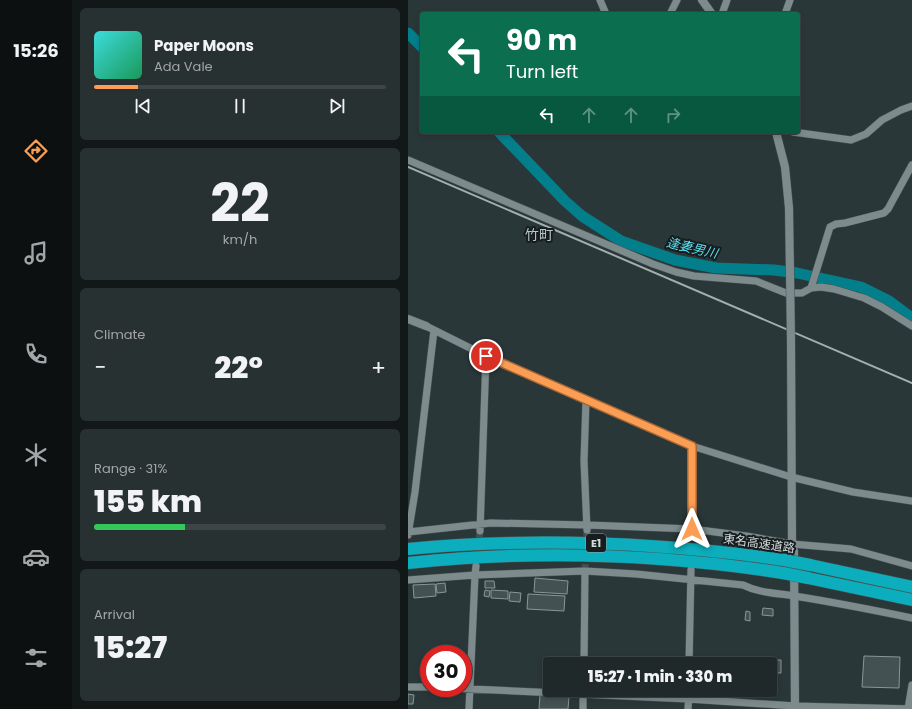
<!DOCTYPE html>
<meta charset="utf-8">
<style>
body{margin:0;font-family:Poppins,"Noto Sans JP",sans-serif;background:#283132;color:#f1f3f6;height:100vh;display:flex;flex-direction:column;font-size:15px;white-space:nowrap}
*{box-sizing:border-box;margin:0}
p{font-size:13px;color:#a2a6a8}
.icon{flex:none;width:22px;height:22px;fill:none;stroke:currentColor;stroke-width:2;stroke-linecap:round;stroke-linejoin:round}
.map{position:relative;flex:1;overflow:hidden}
.details{display:flex;flex-direction:column;gap:8px;padding:8px;background:#121717;width:336px}
.details>*{flex:none}
.guide{position:absolute;left:12px;top:12px;width:380px;height:122px;border-radius:4px;box-shadow:0 2px 6px #0003,0 0 0 1px #3d4547;background:#0b6e4f;color:#fff;overflow:hidden}
.speed{position:absolute;left:12px;top:645px;display:flex;gap:8px;font-size:20px;font-weight:700;text-align:center}
.speed>*{display:grid;place-content:center;width:52px;height:52px;border-radius:50%;background:#20292a;box-shadow:0 2px 6px #0003,0 0 0 1px #3d4547;line-height:1}
.speed .limit{border:6px solid #d22;background:#fff;color:#111}
.pin{position:absolute;display:grid;place-items:center;width:34px;height:34px;color:#fff;margin:-17px;border:2px solid #fff;border-radius:50%;box-shadow:0 1px 4px #0007}
.me{position:absolute;width:44px;margin:-22px;rotate:0deg;stroke-linejoin:round;filter:drop-shadow(0 0 3px #0008)}
.turn{display:flex;align-items:center;gap:14px;height:84px;padding:0 20px;font-size:18px}
.turn .icon{width:52px;height:52px;stroke-width:2.5}
.turn b{display:block;font-size:28px;line-height:34px}
.lanes{display:flex;align-items:center;height:38px;padding:0 20px;background:#0003;justify-content:center;gap:20px;direction:ltr}
.lanes .off{opacity:.35}
.big{font-size:30px;font-weight:800;line-height:1.1}
.details .tile{flex:1;display:flex;flex-direction:column;justify-content:center;gap:6px;min-width:0;padding:0 14px;border-radius:6px;background:#283132}
.details .dial{align-items:center;gap:0}
.dial b{font-size:52px;line-height:1}
.song{display:flex;align-items:center;gap:12px}
.cover{width:48px;height:48px;border-radius:6px;background:linear-gradient(135deg,hsl(180 70% 55%),hsl(150 70% 35%))}
.played{height:4px;border-radius:2px;background:linear-gradient(90deg,#fc9d54 15%,#3d4547 15%)}
.keys{display:flex;justify-content:space-around;direction:ltr}
.heat{display:flex;justify-content:space-between;align-items:center;font-size:22px;direction:ltr}
.charge{height:6px;border-radius:3px;background:linear-gradient(90deg,#34c759 31%,#3d4547 0)}
.trip{position:absolute;left:135px;top:657px;width:234px;height:40px;border-radius:4px;background:#20292a;box-shadow:0 2px 6px #0003,0 0 0 1px #3d4547;font-weight:800;line-height:40px;text-align:center}
main{display:flex;flex:1;min-height:0}
.menu{display:flex;flex-direction:column;width:72px;justify-content:space-around;align-items:center;background:#0d1011;color:#a2a6a8}
.menu .icon{width:28px;height:28px}
.menu .on{color:#fc9d54}
.menu b{font-size:18px;color:#f1f3f6}
.map>svg:first-child{display:block}
</style>
<main>
<nav class="menu">
<b>15:26</b>
<svg class="icon on" aria-label="directions" viewBox="0 0 24 24"><path d="M12 3l9 9-9 9-9-9zM9 14v-3h6M13 9l2 2-2 2"/></svg>
<svg class="icon" aria-label="music" viewBox="0 0 24 24"><path d="M9 18V5l10-2v13"/><circle cx="6" cy="18" r="3"/><circle cx="16" cy="16" r="3"/></svg>
<svg class="icon" aria-label="phone" viewBox="0 0 24 24"><path d="M5 4h4l2 5-3 2q2 4 5 5l2-3 5 2v4C11 20 4 13 5 4z"/></svg>
<svg class="icon" aria-label="climate" viewBox="0 0 24 24"><path d="M12 3v18M4 7l16 10M4 17L20 7"/></svg>
<svg class="icon" aria-label="car" viewBox="0 0 24 24"><path d="M5 17H2v-5l4-1 3-4h7l3 4 3 1v5h-3M9 17h6M6 11h13"/><circle cx="7" cy="17" r="2"/><circle cx="17" cy="17" r="2"/></svg>
<svg class="icon" aria-label="filters" viewBox="0 0 24 24"><path d="M4 7h16M4 17h16"/><circle cx="9" cy="7" r="2"/><circle cx="15" cy="17" r="2"/></svg>
</nav>
<section class="details">
<div class="tile">
<div class="song"><i class="cover"></i><div><b>Paper Moons</b><p>Ada Vale</p></div></div>
<div class="played"></div>
<div class="keys"><svg class="icon" aria-label="previous" viewBox="0 0 24 24"><path d="M18 5L8 12l10 7zM5 5v14"/></svg><svg class="icon" aria-label="pause" viewBox="0 0 24 24"><path d="M8 5v14M16 5v14"/></svg><svg class="icon" aria-label="next" viewBox="0 0 24 24"><path d="M6 5l10 7-10 7zM19 5v14"/></svg></div>
</div>
<div class="tile dial"><b>22</b><p>km/h</p></div>
<div class="tile"><p>Climate</p>
<div class="heat"><a>−</a><b class="big">22°</b><a>+</a></div>
</div>
<div class="tile"><p>Range · 31%</p><b class="big">155 km</b><div class="charge"></div></div>
<div class="tile"><p>Arrival</p><b class="big">15:27</b></div>
</section>
<div class="map">
<svg width="504" height="709" viewBox="0 0 504 709">
<rect width="100%" height="100%" fill="#2a3738"/>
<g fill="none" stroke-linecap="round" stroke-linejoin="round">
<!-- river -->
<path stroke="#037f8b" stroke-width="11" d="M0 33 14 47
M91 132 157 201 174 216 213 241 267 260 308 268 366 270 389 273 453 287 481 301 504 318"/>
</g>
<!-- building -->
<path fill="#445152" stroke="#899799" d="M127 578 160 581 159 594 126 592Z
M77 581H86L87 588H77Z
M37 583 38 592 29 593 28 584Z
M27 584 28 596 6 598 5 585Z
M77 590 82 591 81 597 76 596Z
M83 590 100 591V599L83 598Z
M102 592 113 593 112 602 101 601Z
M120 594 157 596 156 611 119 609Z
M355 608 365 609V616L354 615Z
M338 611 342 612V621L337 620Z
M456 656 492 657 491 688 454 687Z
M362 660H373V673H362Z
M0 694 6 695 5 704H0Z
M132 695 161 697 160 709H131Z"/>
<g fill="none" stroke-linecap="round" stroke-linejoin="round">
<!-- minor-tunnel -->
<path stroke="#435051" stroke-width="7" stroke-dasharray="7 3.5" stroke-linecap="butt" d="M69 561 72 531
M177 571 179 530"/>
<!-- minor casing -->
<g stroke="#485355" stroke-width="8">
<path id="minor" d="M192 0 198 14
M262 14 269 0
M314 14 319 0
M377 14 382 0
M385 132 443 140 458 134 474 120 493 110 504 106
M0 160 245 264 268 272 286 276 348 281 378 293H394L403 288 413 287 426 289 456 298 474 307 504 326
M403 288 422 227 428 224 437 223 476 213 480 209 504 165
M18 326 78 356 284 446 383 477 445 492 504 501
M178 400 176 461 179 530
M72 531 78 356
M0 532 83 523 180 525 284 529 338 536 384 544 443 549 504 566
M0 535 7 492 26 330
M284 536V446
M0 580 67 575 177 571 228 574 335 585C351 593 368 593 386 596 425 602 465 610 504 618
M176 664 177 571
M281 664 283 570
M0 687H21
M42 688 280 699 387 706 504 709
M61 709 67 575 68 566
M175 709V691
M280 709 281 690
M500 709 504 685"/>
</g>
<!-- tertiary casing -->
<g stroke="#485355" stroke-width="9">
<path id="tertiary" d="M294 0 304 14
M368 132 377 167 381 208
M0 319 18 326
M383 340 384 544 386 551 387 709"/>
</g>
<!-- motorway casing -->
<g stroke="#485355" stroke-width="13">
<path id="motorway" d="M0 549C127 537 250 542 376 560
M0 563C124 550 252 554 375 573
M402 565 504 587
M400 578 504 600"/>
</g>
<!-- minor -->
<use href="#minor" stroke="#7d8b8d" stroke-width="7"/>
<!-- tertiary -->
<use href="#tertiary" stroke="#7d8b8d" stroke-width="8"/>
<!-- motorway -->
<use href="#motorway" stroke="#0cadbc" stroke-width="12"/>
<!-- rail -->
<path stroke="#a4aeaf" stroke-width="2" d="M0 167 504 383"/>
<!-- tertiary-bridge casing -->
<g stroke="#485355" stroke-width="9" stroke-linecap="butt">
<path id="tertiary-bridge" d="M381 208 383 340"/>
</g>
<!-- motorway-bridge casing -->
<g stroke="#485355" stroke-width="13" stroke-linecap="butt">
<path id="motorway-bridge" d="M376 560 402 565
M375 573 400 578"/>
</g>
<!-- tertiary-bridge -->
<use href="#tertiary-bridge" stroke="#7d8b8d" stroke-width="8"/>
<!-- motorway-bridge -->
<use href="#motorway-bridge" stroke="#0cadbc" stroke-width="12"/>
</g>
<g fill="none" stroke-linecap="round" stroke-linejoin="round">
<!-- route casing -->
<g stroke="#a46637" stroke-width="10">
<path id="route" d="M78 356 284 446V529"/>
</g>
<!-- route -->
<use href="#route" stroke="#fc9d54" stroke-width="7"/>
</g>
<g text-anchor="middle" dominant-baseline="central" stroke-width="4" stroke-linejoin="round" paint-order="stroke">
<!-- shield labels -->
<rect fill="#171d1e" stroke="#9ba2a3" stroke-width="1" x="178" y="534" width="20" height="18" rx="3"/>
<g font-size="11" font-weight="bold" fill="#d3dbdc">
<text x="188" y="543">E1</text>
</g>
<!-- street labels -->
<g font-size="12" fill="#d3dbdc" stroke="#171d1e">
<text transform="translate(351 543) rotate(8)">東名高速道路</text>
</g>
<!-- water labels -->
<g font-size="13" font-style="italic" fill="#5adfef" stroke="#171d1e">
<text transform="translate(284 248) rotate(13)">逢妻男川</text>
</g>
<!-- quarter labels -->
<g font-size="14" fill="#b7c6c8" stroke="#171d1e">
<text x="131" y="235">竹町</text>
</g>
</g>
</svg>
<div class="speed"><div class="limit">30</div></div>
<div class="pin" style="left:78px;top:356px;background:#d93025"><svg class="icon" aria-label="arrive" viewBox="0 0 24 24"><path d="M6 21V4h12l-3 4 3 4H6"/></svg></div>
<svg class="me" style="left:284px;top:529px" viewBox="-20 -20 40 40"><path d="M0-17L14 15 0 8-14 15z" fill="#fc9d54" stroke="#fff" stroke-width="4"/></svg>
<div class="trip">15:27 · 1 min · 330 m</div>
<div class="guide">
<div class="turn"><svg class="icon" aria-label="left" viewBox="0 0 24 24"><path d="M17 20v-9H6M10 6l-5 5 5 5"/></svg><div><b>90 m</b>Turn left</div></div>
<div class="lanes"><svg class="icon" aria-label="left" viewBox="0 0 24 24"><path d="M17 20v-9H6M10 6l-5 5 5 5"/></svg><svg class="icon off" aria-label="ahead" viewBox="0 0 24 24"><path d="M12 20V5M6 11l6-6 6 6"/></svg><svg class="icon off" aria-label="ahead" viewBox="0 0 24 24"><path d="M12 20V5M6 11l6-6 6 6"/></svg><svg class="icon off" aria-label="right" viewBox="0 0 24 24"><path d="M7 20v-9h11M14 6l5 5-5 5"/></svg></div>
</div>
</div>
</main>
